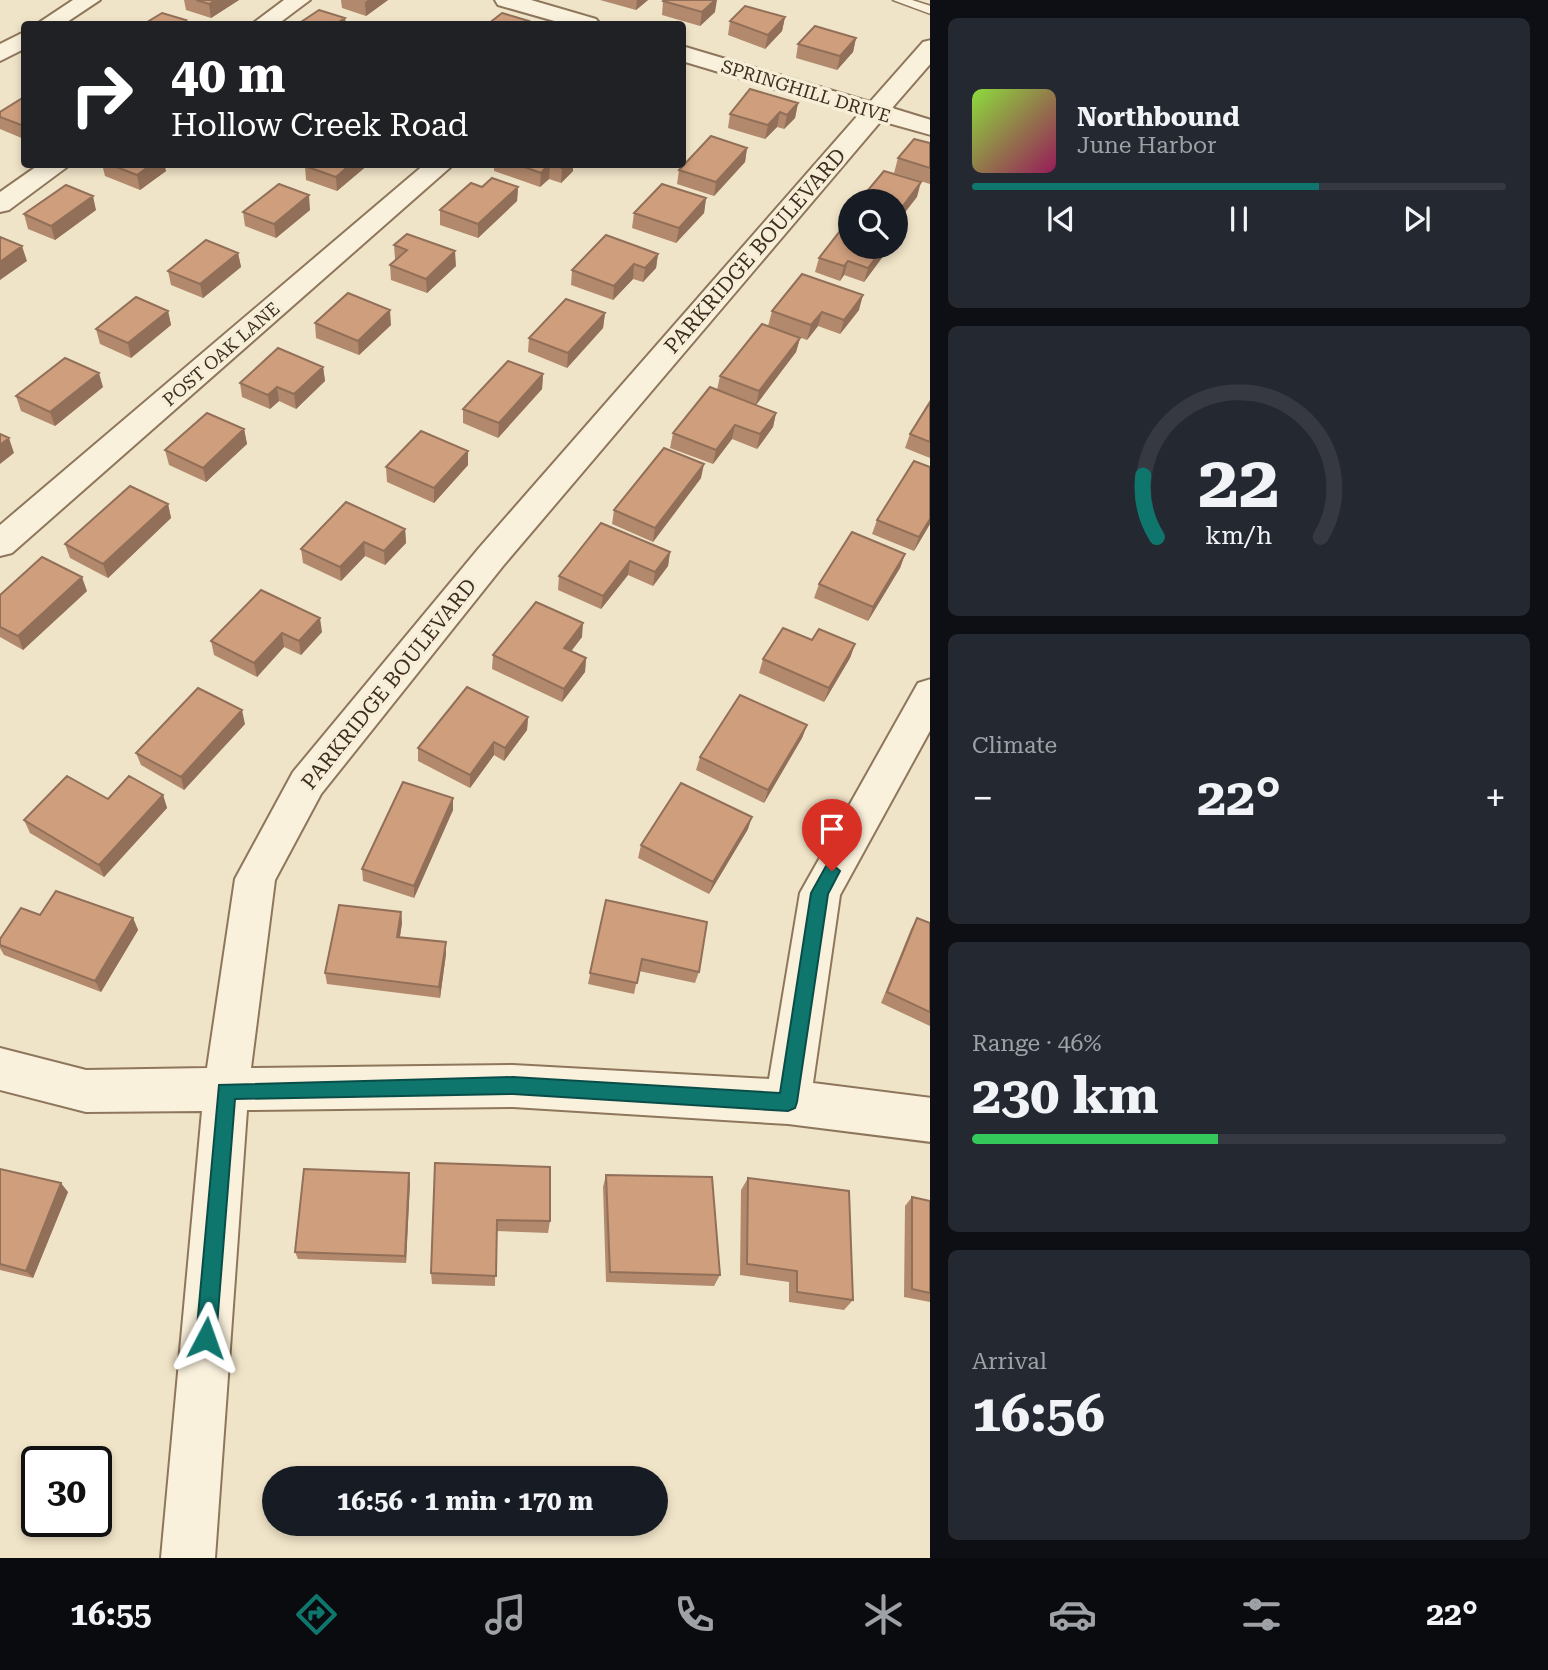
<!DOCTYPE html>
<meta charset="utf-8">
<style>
body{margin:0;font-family:"Roboto Serif",serif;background:#242831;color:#f1f3f6;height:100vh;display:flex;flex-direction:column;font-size:26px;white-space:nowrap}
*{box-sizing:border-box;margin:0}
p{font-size:23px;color:#9ea1a6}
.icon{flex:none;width:38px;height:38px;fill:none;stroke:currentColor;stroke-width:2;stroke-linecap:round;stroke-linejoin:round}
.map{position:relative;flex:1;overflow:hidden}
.details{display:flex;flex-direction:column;gap:18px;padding:18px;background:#0d0f14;width:618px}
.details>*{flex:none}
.top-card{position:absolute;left:21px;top:21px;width:665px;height:147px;border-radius:7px;box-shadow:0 4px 10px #0003;background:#202124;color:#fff;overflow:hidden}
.tools{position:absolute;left:838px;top:189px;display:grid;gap:14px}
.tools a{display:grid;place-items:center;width:70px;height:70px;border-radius:50%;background:#171b24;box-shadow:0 4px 10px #0003;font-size:35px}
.speed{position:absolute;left:21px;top:1446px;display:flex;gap:14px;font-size:35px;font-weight:700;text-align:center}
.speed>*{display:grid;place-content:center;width:91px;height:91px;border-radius:50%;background:#171b24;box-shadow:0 4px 10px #0003;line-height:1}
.speed .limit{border:4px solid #111;border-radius:10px;background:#fff;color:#111}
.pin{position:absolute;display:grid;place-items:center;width:60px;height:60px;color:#fff;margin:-72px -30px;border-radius:50% 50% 50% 0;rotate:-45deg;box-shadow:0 0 7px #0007}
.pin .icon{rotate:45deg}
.me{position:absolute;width:77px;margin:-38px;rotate:4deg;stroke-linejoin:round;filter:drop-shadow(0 0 5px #0008)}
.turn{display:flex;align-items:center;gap:24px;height:147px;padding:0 35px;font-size:32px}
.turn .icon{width:91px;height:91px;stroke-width:2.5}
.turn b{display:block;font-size:49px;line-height:60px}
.big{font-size:52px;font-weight:700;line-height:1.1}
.details .widget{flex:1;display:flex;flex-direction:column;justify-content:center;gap:10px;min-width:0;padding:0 24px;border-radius:10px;background:#242831}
.details .dial{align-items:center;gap:0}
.dial svg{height:182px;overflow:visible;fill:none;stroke:#363941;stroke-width:7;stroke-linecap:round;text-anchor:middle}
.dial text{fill:#f1f3f6;stroke:none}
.song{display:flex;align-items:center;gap:21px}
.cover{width:84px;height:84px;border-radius:10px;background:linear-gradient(135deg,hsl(90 70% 55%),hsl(330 70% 35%))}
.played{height:7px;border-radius:4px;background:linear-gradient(90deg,#0f766e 65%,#363941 65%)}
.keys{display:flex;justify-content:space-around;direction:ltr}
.heat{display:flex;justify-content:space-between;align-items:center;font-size:38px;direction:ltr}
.charge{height:10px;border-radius:5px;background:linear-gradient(90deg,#34c759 46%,#363941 0)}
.trip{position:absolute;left:262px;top:1466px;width:406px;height:70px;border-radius:35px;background:#171b24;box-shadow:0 4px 10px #0003;font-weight:700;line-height:70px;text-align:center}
.menu{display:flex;height:112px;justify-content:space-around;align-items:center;background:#090b0e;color:#9ea1a6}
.menu .icon{width:49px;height:49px}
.menu .selected{color:#0f766e}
.menu b{font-size:32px;color:#f1f3f6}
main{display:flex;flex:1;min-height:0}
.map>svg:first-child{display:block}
</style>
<main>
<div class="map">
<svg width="931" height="1558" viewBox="0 0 931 1558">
<rect width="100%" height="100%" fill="#f0e4c8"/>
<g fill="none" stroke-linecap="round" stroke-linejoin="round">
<!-- service casing -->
<g stroke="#8d765c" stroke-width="3">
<path id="service" d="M893 0H912L931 6V14Z"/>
</g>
<!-- minor casing -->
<g stroke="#8d765c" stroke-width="4">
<path id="minor" d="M284 0H310L278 24H252Z
M495 0H531L596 19 600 24H565L498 5Z
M931 40V63L892 108 931 120V135L881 121 503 566 321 794 275 880 251 1068 513 1065 769 1079 800 893 918 683 931 679V729L840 895 813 1083 931 1098V1142L788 1124 513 1107 247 1110 215 1558H161L202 1111 86 1112 0 1090V1048L86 1070 207 1068 235 879 293 772 479 548 859 114 682 61V46L870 102 923 42Z
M40 164H71L9 210 0 212V192Z
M425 164H454L12 553 0 556V525Z"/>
</g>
<!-- tertiary casing -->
<g stroke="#8d765c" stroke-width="4">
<path id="tertiary" d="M73 0H100L64 24H37Z
M24 32V49L0 61V44Z"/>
</g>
<!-- service -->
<use href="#service" fill="#faf1dc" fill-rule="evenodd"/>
<!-- minor -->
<use href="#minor" fill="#faf1dc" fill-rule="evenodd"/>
<!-- tertiary -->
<use href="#tertiary" fill="#faf1dc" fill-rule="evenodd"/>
</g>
<!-- wall -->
<path fill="#b2896c" d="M184 0H239L211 18 186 10Z
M341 0H388L366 16 342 8Z
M600 0H648L636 10Z
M663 1 715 12 700 26 662 15Z
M785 17 782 31 765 49 728 35 730 21Z
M856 38 853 52 837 70 796 58 798 44Z
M24 97V139L0 129V112Z
M798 103 795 118 784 129 777 127 765 139 728 128 730 114Z
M930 143V184L894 173 898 158Z
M747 148 745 162 714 196 677 184 679 170Z
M102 164H164L166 171 140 190 105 176Z
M306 164H369L337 191 306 180 305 166Z
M494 164H573V171L561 183 549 179 540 187 494 171Z
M482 187H518L517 201 478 238 440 225V210Z
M706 198 704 213 676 243 632 228 634 213Z
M96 210 55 240 28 229 24 214Z
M310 210 276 238 245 226 243 212Z
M850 213V247H886L884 255 864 282 844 275 840 281 815 272 819 258 846 227Z
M394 245 456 266 427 293 391 280 390 265 396 260 395 259Z
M238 253 241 267 203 298 171 285 168 271Z
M658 254 656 268 643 282 633 279 613 300 571 285 572 270Z
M859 310 840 334 818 326 807 340 768 326 772 311Z
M168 311 171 325 131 358 100 344 96 329Z
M605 313 603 328 567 368 528 352 529 338Z
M315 323 391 325 359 355 316 338Z
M800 338 796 352 756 405 776 413 773 427 757 449 732 439 713 464 670 448 673 433 717 390 720 376Z
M323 367 325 381 296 409 279 401 270 409 242 397 240 383Z
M543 374 542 389 498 438 463 423V409Z
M103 387 55 426 21 411 16 396Z
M930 402V458L905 448 910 434Z
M244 429 247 444 206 482 169 465 165 450Z
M468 465 434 503 387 482 386 467Z
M930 467V524L914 551 872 534 877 520Z
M701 478 653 542 612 524 614 510Z
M168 504 171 518 108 578 70 558 65 544Z
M405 529 406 543 385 565 365 556 341 581 303 563 301 549Z
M670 552 668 566 653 586 628 575 601 609 558 590 559 576Z
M905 554 900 568 868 621 814 598 819 584Z
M261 590 322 632 301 655 284 647 257 677 214 655 211 641Z
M87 591 23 650 0 637V595Z
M582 637 571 651 586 658 585 672 562 702 492 669 493 655Z
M812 640 855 644 850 658 824 702 759 673 763 659Z
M528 717 527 730 504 761 494 755 470 788 418 761V748Z
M245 724 184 790 141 765 136 753Z
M807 725 802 738 764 803 696 770 700 757Z
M163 795 167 808 104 877 30 833 24 820 108 799Z
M453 798V810L414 898 363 881 362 869Z
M748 829 709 894 638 858 641 845Z
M606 900 699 972 695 983 639 971 634 994 588 984Z
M401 912 402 923 400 937 446 942V954L440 998 327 984 325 973Z
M40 915 133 918 138 930 101 992 4 955 0 948V939Z
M917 918 930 923V1026L881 1003 911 929Z
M435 1163 550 1221 548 1233 496 1231 495 1286 432 1284 431 1273Z
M0 1169 68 1192 33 1278 0 1270Z
M606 1175 720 1275 714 1286 606 1282 603 1187Z
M748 1178 853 1300 844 1310 789 1302V1282L740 1275 741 1190Z
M410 1182 406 1263 298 1259 295 1252Z
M912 1197 930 1201V1302L904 1297 905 1206Z"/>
<!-- shaded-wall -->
<path fill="#916f58" d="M216 0H239L211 18 209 4Z
M368 0H388L366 16 365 2Z
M637 0H648L636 10Z
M715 0H717L715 12 700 26 702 12Z
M785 17 782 31 765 49 768 35Z
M345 18 346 24H336Z
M856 38 853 52 837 70 840 56Z
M798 103 795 118 784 129 787 115Z
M780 112 777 127 765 139 768 125Z
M747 148 745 162 714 196 716 182Z
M152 164H164L166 171 140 190 137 175Z
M351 164H369L337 191 336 177Z
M550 164 549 179 540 187 541 173Z
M566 164H573V171L561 183 562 168Z
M921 182 917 197 896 224V215Z
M518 187 517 201 478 238V224Z
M309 195 310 210 276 238 274 224Z
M93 196 96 210 55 240 51 226Z
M706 198 704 213 676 243 679 228Z
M22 246 27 261 0 280V262Z
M884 247H886L884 255 864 282 868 268Z
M455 251 456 266 427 293 426 279Z
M238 253 241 267 203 298 200 284Z
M658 254 656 268 643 282 645 268Z
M848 261 844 275 840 281 844 266Z
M634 264 633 279 613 300 614 286Z
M863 295 859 310 840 334 844 320Z
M390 310 391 325 359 355 358 341Z
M168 311 171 325 131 358 128 343Z
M822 312 818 326 807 340 811 325Z
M605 313 603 328 567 368 568 353Z
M800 338 796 352 756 405 759 391Z
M323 367 325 381 296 409 294 394Z
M99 373 103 387 55 426 50 412Z
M543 374 542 389 498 438 499 423Z
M277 387 279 401 270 409 268 395Z
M776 413 773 427 757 449 760 434Z
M735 425 732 439 713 464 716 450Z
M244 429 247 444 206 482 203 468Z
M9 438 14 453 0 464V445Z
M468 451V465L434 503V488Z
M704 464 701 478 653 542 655 528Z
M168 504 171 518 108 578 103 564Z
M930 519V524L914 551 919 537Z
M405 529 406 543 385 565 384 551Z
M364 542 365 556 341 581 340 567Z
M670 552 668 566 653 586 655 572Z
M905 554 900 568 868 621 873 607Z
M630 561 628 575 601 609 603 596Z
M82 577 87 591 23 650 18 636Z
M320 618 322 632 301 655 299 641Z
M583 623 582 637 563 662 564 648Z
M282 633 284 647 257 677 254 663Z
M855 644 850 658 824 702 829 688Z
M586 658 585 672 562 702 564 689Z
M242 710 245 724 184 790 181 777Z
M528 717 527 730 504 761 505 748Z
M807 725 802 738 764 803 768 790Z
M494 742V755L470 788V775Z
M163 795 167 808 104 877 99 865Z
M453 798V810L414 898V886Z
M752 817 748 829 709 894 713 882Z
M401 912 402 923 398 948 397 937Z
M133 918 138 930 101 992 95 981Z
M446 942V954L440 998 439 987Z
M409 1173 410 1182 406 1263 405 1256Z
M61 1183 68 1192 33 1278 26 1271Z"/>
<!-- building -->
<path fill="#cf9f7d" stroke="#916f58" stroke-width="2" d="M196 0H216L209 4Z
M664 0H715L702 12 663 1Z
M745 6 785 17 768 35 730 21Z
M319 10 345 18 336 24H298Z
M162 13 186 20 180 24H144Z
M502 13 529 21 526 24H488Z
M815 26 856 38 840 56 798 44Z
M750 89 798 103 787 115 780 112 768 125 730 114Z
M24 97V126L0 117V112Z
M711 136 747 148 716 182 679 170Z
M914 139 930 143V168L898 158Z
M109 164H152L137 175Z
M306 164H351L336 177 305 166Z
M516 164H549L541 173Z
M550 164H566L562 168Z
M884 171 921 182 896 215V201H859Z
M492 178 518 187 478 224 440 210 471 183 482 187Z
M279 184 309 195 274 224 243 212Z
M662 184 706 198 679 228 634 213Z
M66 185 93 196 51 226 24 214Z
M844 226 850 228V247H884L868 268 848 261 844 266 819 258Z
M407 234 455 251 426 279 390 265 407 250 394 245Z
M606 235 658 254 645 268 634 264 614 286 572 270Z
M0 237 22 246 0 262Z
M206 240 238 253 200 284 168 271Z
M802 274 863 295 844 320 822 312 811 325 772 311Z
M348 293 390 310 358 341 315 323Z
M136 297 168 311 128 343 96 329Z
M566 299 605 313 568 353 529 338Z
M762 324 800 338 759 391 720 376Z
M278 348 323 367 294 394 277 387 268 395 240 383Z
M65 358 99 373 50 412 16 396Z
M508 361 543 374 499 423 463 409Z
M710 387 776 413 760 434 735 425 716 450 673 433Z
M930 402V442L910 434Z
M207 413 244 429 203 468 165 450Z
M421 431 468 451 434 488 386 467Z
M0 434 9 438 0 445Z
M664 448 704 464 655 528 614 510Z
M914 461 930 467V519L919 537 877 520Z
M130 486 168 504 103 564 65 544Z
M346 502 405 529 384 551 364 542 340 567 301 549Z
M601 523 670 552 655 572 630 561 603 596 559 576Z
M852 532 905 554 873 607 819 584Z
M42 557 82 577 18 636 0 627V595Z
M261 590 320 618 299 641 282 633 254 663 211 641Z
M536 602 583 623 564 648 586 658 564 689 493 655Z
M783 628 812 640 819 629 855 644 829 688 763 659Z
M467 687 528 717 505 748 494 742 470 775 418 748Z
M198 688 242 710 181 777 136 753Z
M740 695 807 725 768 790 700 757Z
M67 776 108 799 129 776 163 795 99 865 24 820Z
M403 782 453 798 414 886 362 869Z
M681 783 752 817 713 882 641 845Z
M56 891 133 918 95 981 0 945V939L21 908 40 915Z
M606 900 707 922 699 972 642 959 637 983 590 973Z
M339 905 401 912 397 937 446 942 439 987 325 973Z
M917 918 930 923V1012L887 992Z
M435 1163 550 1167V1221L497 1220 496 1276 431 1273Z
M0 1169 61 1183 26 1271 0 1264Z
M304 1169 409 1173 405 1256 295 1252Z
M606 1175 712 1177 720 1275 610 1272Z
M748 1178 849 1191 853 1300 797 1292V1271L747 1264Z
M912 1197 930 1201V1293L912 1289Z"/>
<!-- route -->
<path fill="#0f766e" stroke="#0a4d48" stroke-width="2" d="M832 864 840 871 828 894 797 1102 795 1108 788 1111 513 1094 235 1099 216 1338 213 1346 206 1349 199 1346 196 1338 219 1085 513 1077 780 1093 811 893 826 866Z"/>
<g text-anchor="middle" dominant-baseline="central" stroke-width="7" stroke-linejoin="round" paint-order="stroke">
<!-- far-street labels -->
<g font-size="18" fill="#3d2e20" stroke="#f7eed8">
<text transform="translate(806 91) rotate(17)">SPRINGHILL DRIVE</text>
<text transform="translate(221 354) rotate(-41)">POST OAK LANE</text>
</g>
<!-- street labels -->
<g font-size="21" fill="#3d2e20" stroke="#f7eed8">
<text transform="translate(755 251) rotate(-49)">PARKRIDGE BOULEVARD</text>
<text transform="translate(389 684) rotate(-51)">PARKRIDGE BOULEVARD</text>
</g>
</g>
</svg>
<div class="tools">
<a><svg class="icon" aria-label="search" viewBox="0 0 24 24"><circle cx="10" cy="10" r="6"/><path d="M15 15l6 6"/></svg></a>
</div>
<div class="speed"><div class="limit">30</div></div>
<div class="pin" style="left:832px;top:871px;background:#d93025"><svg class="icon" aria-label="arrive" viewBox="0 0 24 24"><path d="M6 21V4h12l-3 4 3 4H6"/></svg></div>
<svg class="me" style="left:206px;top:1338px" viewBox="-20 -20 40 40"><path d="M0-17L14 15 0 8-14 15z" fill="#0f766e" stroke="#fff" stroke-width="4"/></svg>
<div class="trip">16:56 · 1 min · 170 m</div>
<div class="top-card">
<div class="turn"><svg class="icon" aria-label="right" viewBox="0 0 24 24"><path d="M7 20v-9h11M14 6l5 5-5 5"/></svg><div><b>40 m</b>Hollow Creek Road</div></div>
</div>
</div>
<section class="details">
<div class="widget">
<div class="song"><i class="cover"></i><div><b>Northbound</b><p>June Harbor</p></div></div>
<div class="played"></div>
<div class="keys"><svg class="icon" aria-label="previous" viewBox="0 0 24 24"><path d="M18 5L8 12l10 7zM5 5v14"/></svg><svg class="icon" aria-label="pause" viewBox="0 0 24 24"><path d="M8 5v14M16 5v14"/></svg><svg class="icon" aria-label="next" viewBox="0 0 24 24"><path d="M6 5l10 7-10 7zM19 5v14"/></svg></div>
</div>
<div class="widget dial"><svg viewBox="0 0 100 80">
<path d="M14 69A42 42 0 1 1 86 69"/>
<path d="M14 69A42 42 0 0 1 8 42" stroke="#0f766e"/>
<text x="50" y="56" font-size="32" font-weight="700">22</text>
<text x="50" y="72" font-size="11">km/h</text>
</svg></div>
<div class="widget"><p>Climate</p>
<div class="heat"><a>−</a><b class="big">22°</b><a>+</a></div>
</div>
<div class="widget"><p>Range · 46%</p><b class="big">230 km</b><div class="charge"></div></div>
<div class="widget"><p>Arrival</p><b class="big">16:56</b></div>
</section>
</main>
<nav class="menu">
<b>16:55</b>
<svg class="icon selected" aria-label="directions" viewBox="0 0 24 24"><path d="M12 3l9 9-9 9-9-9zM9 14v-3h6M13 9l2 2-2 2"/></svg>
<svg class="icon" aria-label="music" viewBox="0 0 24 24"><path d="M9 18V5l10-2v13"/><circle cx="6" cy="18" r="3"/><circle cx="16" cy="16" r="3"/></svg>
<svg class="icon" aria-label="phone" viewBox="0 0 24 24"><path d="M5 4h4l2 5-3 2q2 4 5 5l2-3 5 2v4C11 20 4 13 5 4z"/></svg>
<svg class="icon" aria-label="climate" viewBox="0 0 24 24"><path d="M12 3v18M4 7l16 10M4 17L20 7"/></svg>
<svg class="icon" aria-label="car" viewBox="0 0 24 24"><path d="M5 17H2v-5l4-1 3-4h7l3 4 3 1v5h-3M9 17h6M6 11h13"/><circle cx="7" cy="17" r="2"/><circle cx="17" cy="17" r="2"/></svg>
<svg class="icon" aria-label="filters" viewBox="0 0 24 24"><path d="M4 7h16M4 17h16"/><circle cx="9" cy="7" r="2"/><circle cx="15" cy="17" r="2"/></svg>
<b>22°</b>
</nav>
